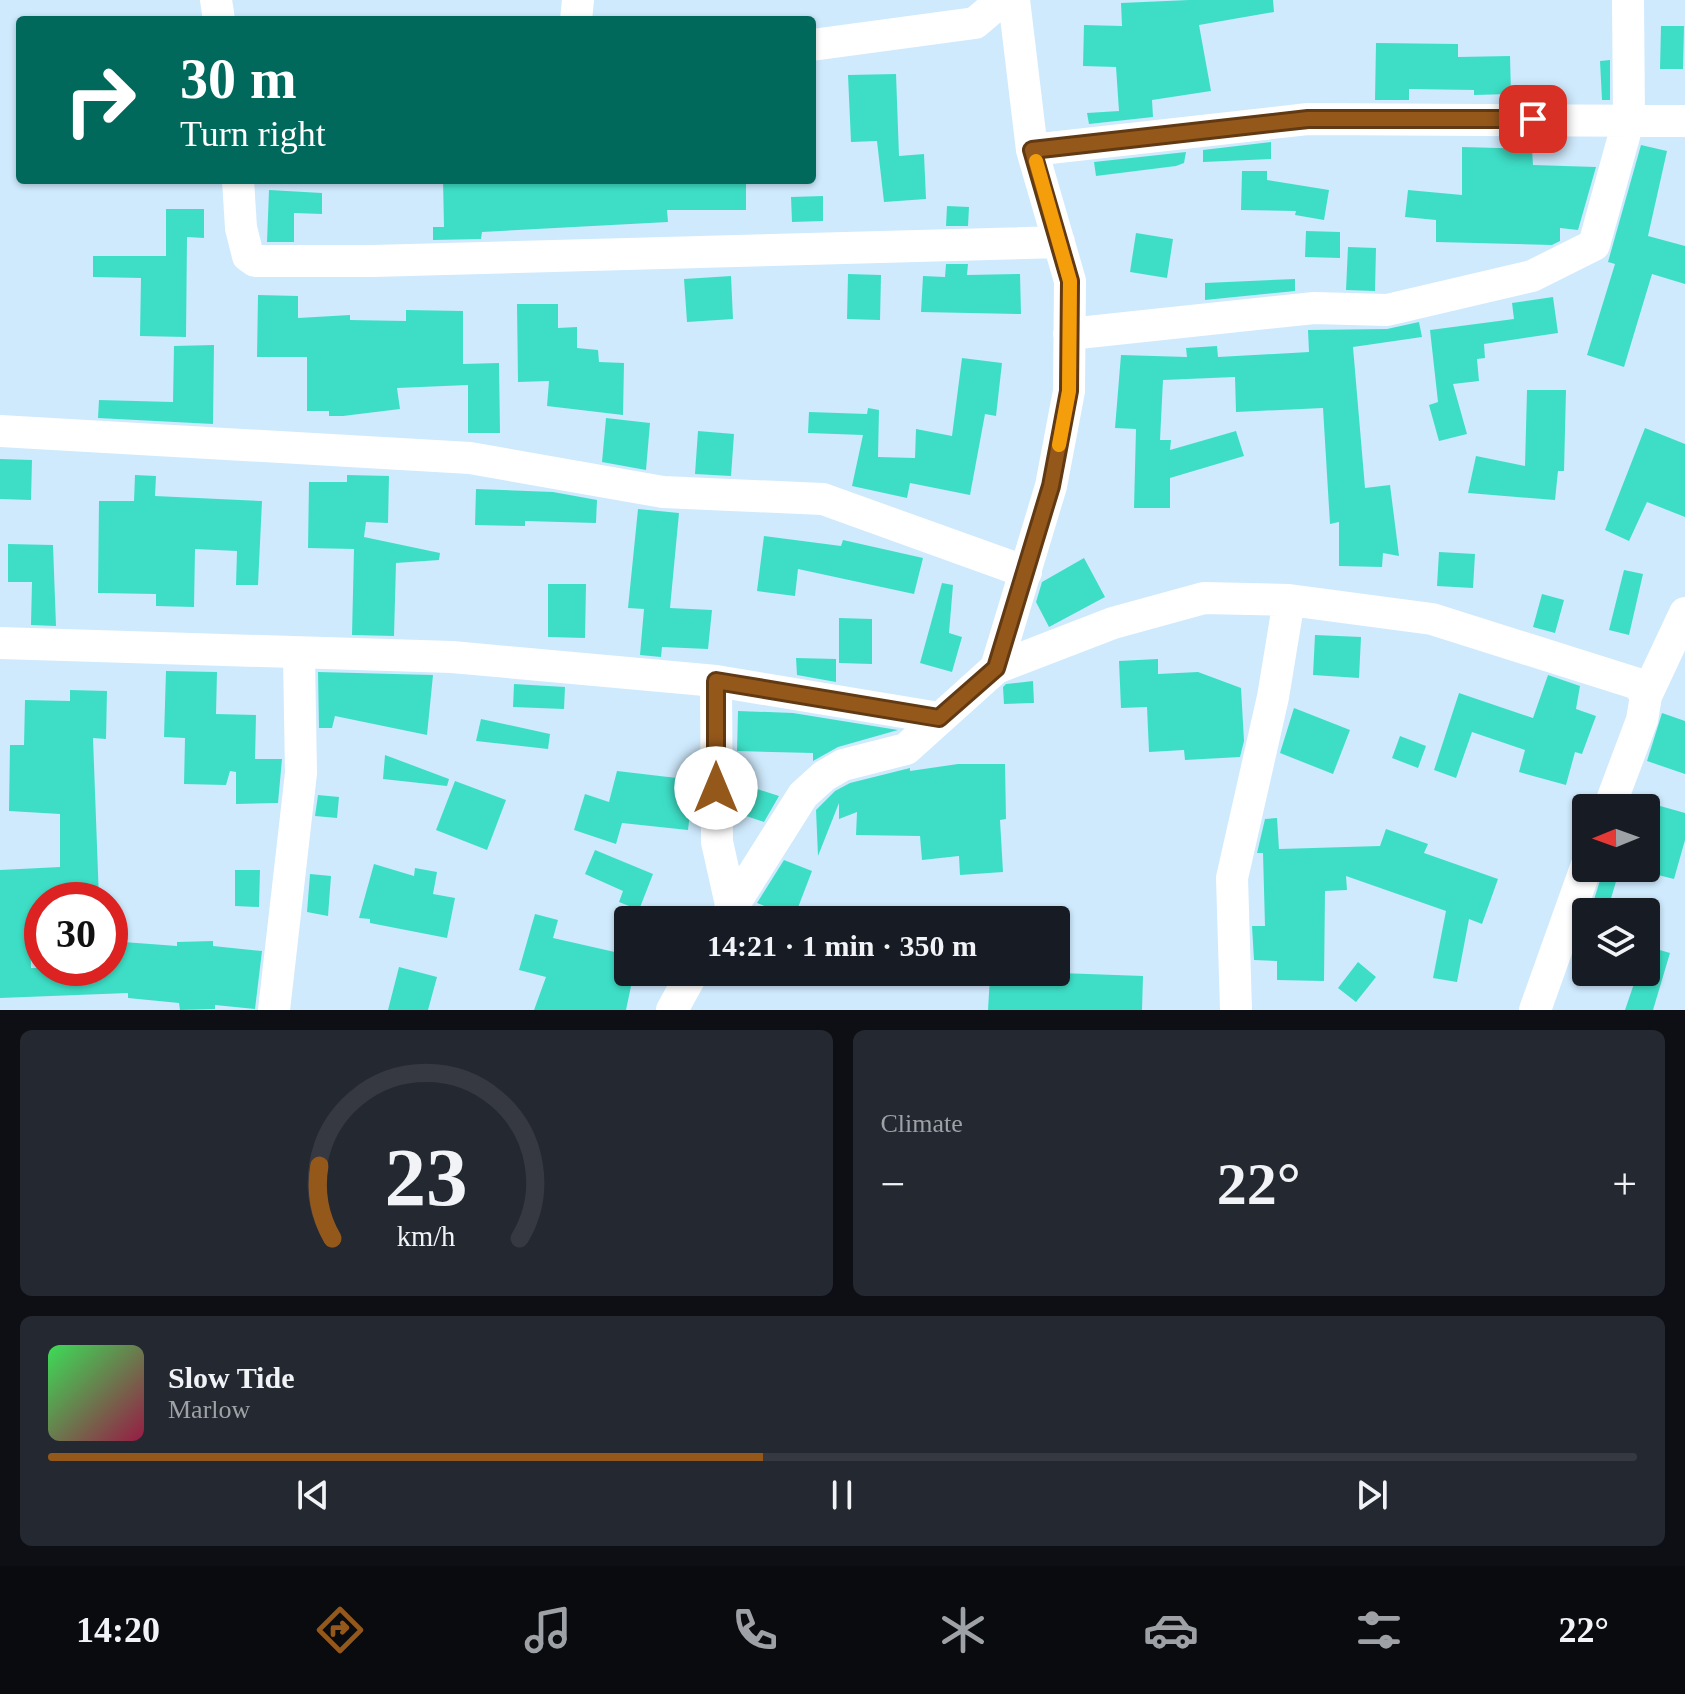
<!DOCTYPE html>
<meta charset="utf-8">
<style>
body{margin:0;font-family:Georgia,serif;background:#242831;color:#f1f3f6;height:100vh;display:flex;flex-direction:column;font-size:30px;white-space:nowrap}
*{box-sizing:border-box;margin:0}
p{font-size:26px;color:#9ea1a6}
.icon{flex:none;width:44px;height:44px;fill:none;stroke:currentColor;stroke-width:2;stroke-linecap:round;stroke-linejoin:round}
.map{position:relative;height:1010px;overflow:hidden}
.details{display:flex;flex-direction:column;gap:20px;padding:20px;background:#0d0f14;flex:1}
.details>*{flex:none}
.top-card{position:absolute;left:16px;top:16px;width:800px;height:168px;border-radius:8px;box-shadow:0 2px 6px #0004;background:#00695c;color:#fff;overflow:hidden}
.needle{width:52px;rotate:269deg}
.controls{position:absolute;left:1572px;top:794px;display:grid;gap:16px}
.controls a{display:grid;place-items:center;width:88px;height:88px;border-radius:8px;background:#171b24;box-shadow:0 2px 6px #0004;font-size:40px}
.speed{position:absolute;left:24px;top:882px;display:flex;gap:16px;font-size:40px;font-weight:700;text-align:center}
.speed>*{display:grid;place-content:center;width:104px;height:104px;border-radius:50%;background:#171b24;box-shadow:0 2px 6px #0004;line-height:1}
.speed .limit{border:12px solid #d22;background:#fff;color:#111}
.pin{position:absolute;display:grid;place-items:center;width:68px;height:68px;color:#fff;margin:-34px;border-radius:16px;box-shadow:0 4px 12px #0006}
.me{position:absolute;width:88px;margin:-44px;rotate:0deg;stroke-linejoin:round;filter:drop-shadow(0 0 6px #0008)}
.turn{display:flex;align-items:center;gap:28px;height:168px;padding:0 32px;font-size:36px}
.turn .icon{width:104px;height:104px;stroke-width:2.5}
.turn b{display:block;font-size:56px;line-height:68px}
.big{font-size:60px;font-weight:600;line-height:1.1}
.details .tile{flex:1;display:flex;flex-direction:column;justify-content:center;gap:12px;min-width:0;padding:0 28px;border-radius:12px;background:#242831}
.details .dial{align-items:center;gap:0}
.dial svg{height:208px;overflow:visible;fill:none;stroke:#363941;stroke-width:7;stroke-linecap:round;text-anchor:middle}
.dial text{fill:#f1f3f6;stroke:none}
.song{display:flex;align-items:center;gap:24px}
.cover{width:96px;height:96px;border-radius:12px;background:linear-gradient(135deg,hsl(130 70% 55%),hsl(340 70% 35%))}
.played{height:8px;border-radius:4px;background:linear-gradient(90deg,#95581b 45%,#363941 45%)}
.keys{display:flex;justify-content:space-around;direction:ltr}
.heat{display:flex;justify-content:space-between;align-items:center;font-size:44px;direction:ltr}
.details .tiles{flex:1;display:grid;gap:20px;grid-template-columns:1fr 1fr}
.tile:last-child{grid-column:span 2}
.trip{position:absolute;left:614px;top:906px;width:456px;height:80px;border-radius:8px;background:#171b24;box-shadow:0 2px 6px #0004;font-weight:600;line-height:80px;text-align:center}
.tab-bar{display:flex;height:128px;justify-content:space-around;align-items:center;background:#090b0e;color:#9ea1a6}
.tab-bar .icon{width:56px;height:56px}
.tab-bar .active{color:#95581b}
.tab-bar b{font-size:36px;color:#f1f3f6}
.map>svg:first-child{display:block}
</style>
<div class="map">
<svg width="1685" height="1010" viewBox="0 0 1685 1010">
<rect width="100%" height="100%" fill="#cfeafd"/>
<!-- building -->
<path fill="#3edec6" d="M1189 0H1273L1274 12 1199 25 1211 91 1152 100 1153 117 1089 124 1087 113 1119 111 1116 67 1083 66 1084 25 1122 26 1121 3Z
M1661 26H1684L1683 69H1660Z
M1376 43 1458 44V57L1510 56 1511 94 1474 95V90L1409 89V100H1375Z
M1610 60V100H1602L1600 61Z
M896 74 899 156 924 154 926 199 884 202 877 141 851 142 848 75Z
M1271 142V159L1203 162V150Z
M1641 145 1667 151 1648 236 1685 246V284L1652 274 1624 367 1587 355 1615 264 1608 262Z
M1462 147 1532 149 1533 165 1596 167 1578 230 1560 228V241L1552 245 1436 242V220L1405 217 1408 190 1462 195Z
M1186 152 1184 163 1176 166 1096 176 1094 162Z
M1242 171H1267V180L1329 190 1324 220 1295 215 1296 211 1241 210Z
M443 180H746V210H667L668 222 482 232 481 239 433 240V227H444Z
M269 190 322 193V214L294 213V242H267Z
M823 196V221L792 222 791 197Z
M947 206 969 207 968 226H946Z
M166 209H204V238L187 237 186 337 140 336 141 278 93 277V256H166Z
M1306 231 1340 232V258L1305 257Z
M1136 233 1173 239 1167 278 1130 272Z
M1348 247 1376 248 1375 291 1346 290Z
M946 264H968L967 275 1020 274 1021 314 921 312 923 276 945 277Z
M848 274 881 275 880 320 847 319Z
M731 276 733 319 687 322 684 279Z
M1295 279V291L1205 300V283Z
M258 295 298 296V318L350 315V320L406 321V310L463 311V364L499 363 500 433H468V385L397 388 400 409 343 416H329V411H307V357H257Z
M1553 297 1558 333 1484 344 1485 358 1477 359 1479 381 1453 384 1467 434 1439 441 1429 405 1438 402 1430 330 1514 319 1512 303Z
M517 304H558V328L577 327V348L598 350 599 362 624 363 623 415 547 406 549 381 518 382Z
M1419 322 1422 337 1353 347 1365 488 1390 485 1399 556 1383 553 1382 567 1339 566V522L1330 524 1323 408 1236 412 1235 377 1163 380 1160 440H1171L1170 450 1236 431 1244 456 1170 478V508H1134L1136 429 1115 428 1121 355 1187 357 1186 348 1217 346 1218 357 1309 352 1308 330 1387 329Z
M214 345 213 424 98 418 99 400 173 402 174 346Z
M962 358 1002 363 996 416 985 414 970 495 910 483 907 498 852 486 863 435 808 433 809 412 867 414 868 408 879 410 878 457 915 458 916 429 952 436Z
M1527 390H1566L1564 471H1558L1555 500 1468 493 1476 456 1525 466Z
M606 418 650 423 646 470 602 462Z
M1645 428 1685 444V517L1647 502 1629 541 1605 530Z
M698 431 734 434 731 476 695 474Z
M0 459 32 460 31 500 0 499Z
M135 475 156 476 155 496 262 501 258 585H236L237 551 195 549 194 607 156 606V594L98 593 99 501H134Z
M347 475 389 476 388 523 366 522 364 537 440 553 439 560 396 563 394 636 352 635 354 549 308 548 309 482H347Z
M476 489 553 492 597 500 596 523 525 521V526L475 525Z
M638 509 679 513 670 608 712 610 708 649 662 647 661 657 640 655 644 609 628 608Z
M764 536 841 546 843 540 923 558 914 594 798 569 795 596 757 591Z
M8 544 53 545 56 626 31 625 32 582H8Z
M1439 552 1475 554 1473 588 1437 586Z
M1084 558 1105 597 1049 627 1036 602 1042 582Z
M1624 570 1643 574 1629 635 1609 630Z
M942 583 953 585 949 633 962 637 952 672 920 663Z
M548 584H586L585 638 548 637Z
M1542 594 1564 600 1555 633 1533 627Z
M839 618 872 619V664L839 663Z
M1315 635 1361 637 1359 678 1313 675Z
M796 658 836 659V682L797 675Z
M1158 659V674L1198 672 1241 688 1244 741 1240 757 1185 760 1184 750 1149 752 1147 707 1121 708 1119 661Z
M166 671 217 672 216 714 256 715 255 759H282L278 803 236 804V772L230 771 226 785 184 784 185 738 164 737Z
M318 672 433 675 427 735 335 716 332 728H319Z
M1548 675 1580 686 1576 709 1596 716 1582 754 1575 752 1566 785 1519 772 1525 750 1472 732 1456 778 1434 770 1459 693 1533 718Z
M1033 681 1034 703 1004 704 1003 687 1006 684Z
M514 684 565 687 564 709 513 707Z
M70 690 107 691 106 739 93 738 99 900H39L40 926H30L31 968H110V941L177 946V942L213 941V946L262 951 255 1009 215 1005V1009L180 1010 179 1003 128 998V993L0 998V870L60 867V814L9 811 10 745H24L25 700 70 701Z
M1294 708 1350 730 1333 774 1280 753Z
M738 711 793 713 898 730 838 747 813 761V753L737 751Z
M1662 713 1685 721V774L1647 761Z
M481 719 550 734 548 749 476 741Z
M1400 736 1426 746 1418 768 1392 758Z
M385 755 449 779 447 786 383 779Z
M958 764H1005L1006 819 1000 820 1003 872 960 875 959 856 922 860 920 836 856 835 857 812 839 819V803L818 856 816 810 835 791 850 783 910 768V771Z
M617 771 694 780 688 830 622 823 616 844 574 830 585 794 609 802Z
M455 781 506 800 487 850 436 830Z
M748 786 779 796 764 822 740 814Z
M318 795 339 797 337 818 315 816Z
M1646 802 1685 813V840L1674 879 1646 872Z
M1277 818 1279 849 1380 846 1386 829 1428 844 1424 853 1498 879 1482 924 1469 919 1457 982 1433 978 1446 911 1346 876 1347 890 1325 891 1324 981 1277 980V961L1254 960 1252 926H1265L1263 853H1257L1265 819Z
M595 850 653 874 639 910 619 902 623 891 585 874Z
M784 860 812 871 794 918 757 903Z
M374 864 414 876 415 868 437 872 433 894 455 898 447 938 370 923V919L359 918Z
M1604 868H1620L1607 912H1590Z
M235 870H260L259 907 235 906Z
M310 874 331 876 328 916 307 912Z
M535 914 558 920 553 938 628 955V972H634L626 1010H534L546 977 519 970Z
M1646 946 1670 953 1653 1010H1625L1638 972H1646Z
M1358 962 1376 977 1356 1002 1338 988Z
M399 967 437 977 428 1010H388Z
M1060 973 1143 976 1142 1010H988L990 976 1053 979 1054 976 1060 978Z"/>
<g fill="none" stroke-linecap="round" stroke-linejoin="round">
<!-- street -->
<path stroke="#fff" stroke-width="32" d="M216 0 219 20
M576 20 578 0
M812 45 975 23 1002 0
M1032 150 1308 119 1685 121
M238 180 241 228 248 256 255 261H373L1059 242
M1069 334 1314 308 1387 310 1532 276 1594 245 1629 118 1628 0
M0 431 470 458 663 492 823 499 1026 572
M0 643 452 657 716 681 939 718
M996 668 1051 486 1069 391 1070 281 1032 150 1014 0
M716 681 717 842 732 909
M1609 808 1642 720 1646 696 1685 613
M724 920 803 795 824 776 843 765 906 749 996 668 1113 623 1204 598 1289 600 1432 619 1638 684 1646 696
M274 1010 301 773 299 655
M672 1010 693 972
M1236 1010 1232 878 1273 697 1289 600
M1535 1010 1586 867"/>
</g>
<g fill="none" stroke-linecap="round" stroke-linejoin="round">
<!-- route casing -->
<g stroke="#613912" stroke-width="20">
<path id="route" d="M716 788V681L939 718 996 668 1051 486 1069 391 1070 281 1032 150 1308 119H1533"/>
</g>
<!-- route -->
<use href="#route" stroke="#95581b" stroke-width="14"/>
<!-- slow -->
<path stroke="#f59e0b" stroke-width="14" d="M1036 161 1070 281 1069 391 1059 445"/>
</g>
</svg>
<div class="controls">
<a><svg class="needle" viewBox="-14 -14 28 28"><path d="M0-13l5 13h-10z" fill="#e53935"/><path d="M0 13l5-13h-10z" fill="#9ea1a6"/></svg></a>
<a><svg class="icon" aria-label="layers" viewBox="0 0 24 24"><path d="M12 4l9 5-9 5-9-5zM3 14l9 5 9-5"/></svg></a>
</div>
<div class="speed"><div class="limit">30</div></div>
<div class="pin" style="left:1533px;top:119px;background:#d93025"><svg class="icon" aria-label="arrive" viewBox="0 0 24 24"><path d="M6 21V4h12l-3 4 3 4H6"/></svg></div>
<svg class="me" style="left:716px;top:788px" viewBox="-20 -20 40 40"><circle r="19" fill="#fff"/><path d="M0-13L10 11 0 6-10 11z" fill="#95581b"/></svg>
<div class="trip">14:21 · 1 min · 350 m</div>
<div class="top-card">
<div class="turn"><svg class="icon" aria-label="right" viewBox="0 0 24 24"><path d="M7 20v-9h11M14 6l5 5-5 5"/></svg><div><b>30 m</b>Turn right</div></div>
</div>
</div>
<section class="details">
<div class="tiles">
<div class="tile dial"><svg viewBox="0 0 100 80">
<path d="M14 69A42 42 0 1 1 86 69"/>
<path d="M14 69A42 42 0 0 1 9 41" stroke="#95581b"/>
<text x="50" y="56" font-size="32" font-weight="700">23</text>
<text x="50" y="72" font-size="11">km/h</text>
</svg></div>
<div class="tile"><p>Climate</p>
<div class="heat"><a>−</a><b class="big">22°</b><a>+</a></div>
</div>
<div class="tile">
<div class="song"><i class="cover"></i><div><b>Slow Tide</b><p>Marlow</p></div></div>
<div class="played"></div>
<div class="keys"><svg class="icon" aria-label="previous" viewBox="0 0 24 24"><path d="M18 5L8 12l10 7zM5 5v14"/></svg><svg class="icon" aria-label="pause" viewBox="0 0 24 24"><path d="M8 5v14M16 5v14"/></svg><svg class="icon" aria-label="next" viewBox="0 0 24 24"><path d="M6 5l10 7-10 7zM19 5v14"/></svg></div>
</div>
</div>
</section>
<nav class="tab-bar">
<b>14:20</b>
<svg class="icon active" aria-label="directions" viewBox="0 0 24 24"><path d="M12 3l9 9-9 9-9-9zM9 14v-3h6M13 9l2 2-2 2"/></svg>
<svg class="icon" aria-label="music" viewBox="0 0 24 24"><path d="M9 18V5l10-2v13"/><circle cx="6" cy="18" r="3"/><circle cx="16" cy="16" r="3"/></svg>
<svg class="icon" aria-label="phone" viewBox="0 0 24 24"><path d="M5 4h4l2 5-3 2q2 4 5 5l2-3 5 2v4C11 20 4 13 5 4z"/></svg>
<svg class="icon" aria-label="climate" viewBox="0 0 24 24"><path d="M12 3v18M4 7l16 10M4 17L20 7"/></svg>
<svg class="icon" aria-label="car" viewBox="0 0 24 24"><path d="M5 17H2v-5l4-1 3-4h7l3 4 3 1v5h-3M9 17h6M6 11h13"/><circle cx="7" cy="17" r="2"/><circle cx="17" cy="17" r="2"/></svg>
<svg class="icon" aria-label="filters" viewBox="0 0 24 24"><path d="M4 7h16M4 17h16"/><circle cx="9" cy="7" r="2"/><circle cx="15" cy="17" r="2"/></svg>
<b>22°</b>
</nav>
